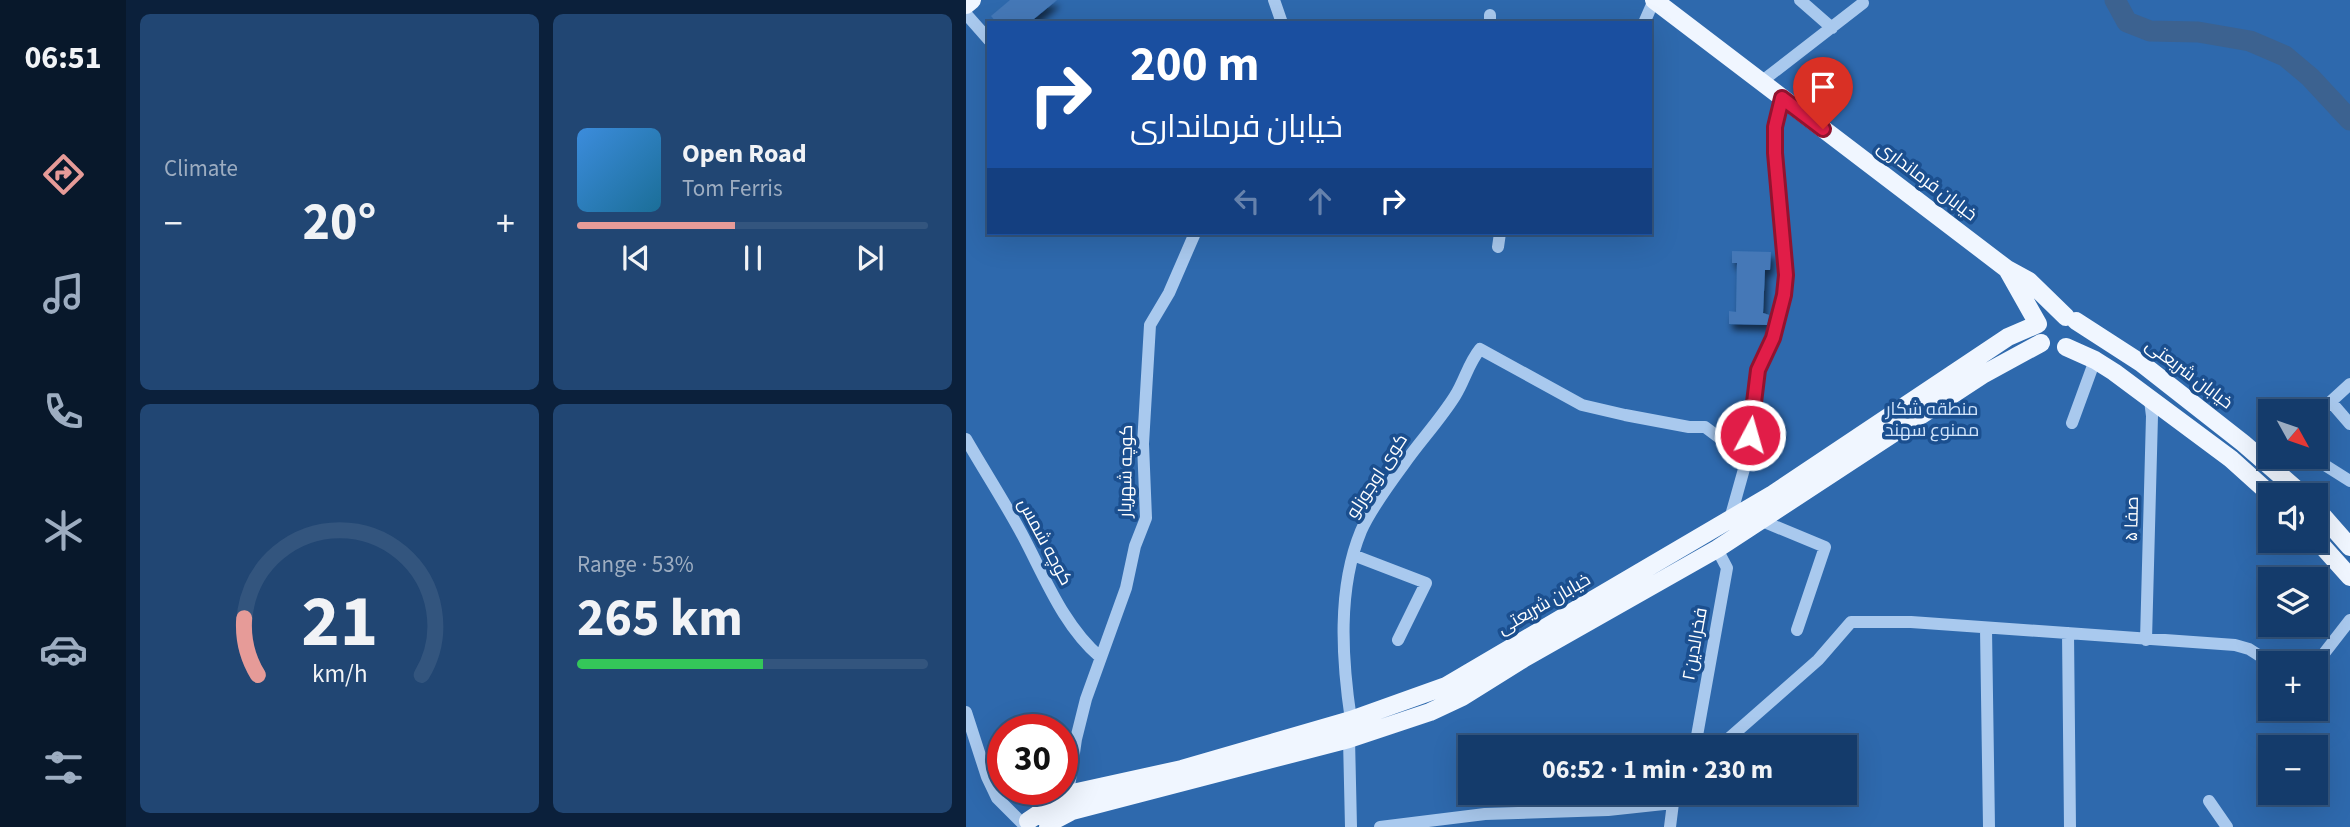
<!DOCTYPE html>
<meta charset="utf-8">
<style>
body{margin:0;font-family:"Source Sans 3",Cairo,sans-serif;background:#214673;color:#f1f3f6;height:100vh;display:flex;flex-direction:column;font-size:26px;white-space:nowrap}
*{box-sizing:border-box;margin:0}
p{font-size:23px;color:#9dadc1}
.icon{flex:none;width:38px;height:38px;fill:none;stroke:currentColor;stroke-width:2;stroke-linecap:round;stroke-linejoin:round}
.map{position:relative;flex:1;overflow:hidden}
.details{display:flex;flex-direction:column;gap:14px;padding:14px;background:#0b203b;width:840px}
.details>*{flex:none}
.banner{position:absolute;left:21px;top:21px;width:665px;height:214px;border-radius:0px;box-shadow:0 7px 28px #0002,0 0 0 2px #33557e;background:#1a4fa0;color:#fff;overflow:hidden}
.needle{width:46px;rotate:130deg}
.controls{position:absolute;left:1292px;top:399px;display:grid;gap:14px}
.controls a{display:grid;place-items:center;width:70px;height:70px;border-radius:0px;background:#143b6b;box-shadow:0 7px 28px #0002,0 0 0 2px #33557e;font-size:35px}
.speed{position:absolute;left:21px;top:714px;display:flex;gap:14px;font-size:35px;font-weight:700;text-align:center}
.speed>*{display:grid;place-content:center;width:91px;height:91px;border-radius:50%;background:#143b6b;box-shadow:0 7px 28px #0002,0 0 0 2px #33557e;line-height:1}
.speed .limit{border:10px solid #d22;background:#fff;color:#111}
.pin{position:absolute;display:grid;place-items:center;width:60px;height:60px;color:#fff;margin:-72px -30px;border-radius:50% 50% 50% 0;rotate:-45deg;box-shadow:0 0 7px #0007}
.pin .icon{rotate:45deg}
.me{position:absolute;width:77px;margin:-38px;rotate:6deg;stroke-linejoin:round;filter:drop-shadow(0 0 5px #0008)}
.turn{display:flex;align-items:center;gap:24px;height:147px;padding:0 28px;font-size:32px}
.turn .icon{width:91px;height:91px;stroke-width:2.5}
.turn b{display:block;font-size:49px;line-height:60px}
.lanes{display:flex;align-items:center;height:66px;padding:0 28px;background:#0003;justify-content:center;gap:35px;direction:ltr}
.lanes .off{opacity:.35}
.big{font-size:52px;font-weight:700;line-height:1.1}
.details .widget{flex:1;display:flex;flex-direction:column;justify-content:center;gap:10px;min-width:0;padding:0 24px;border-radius:10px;background:#214673}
.details .dial{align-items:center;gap:0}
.dial svg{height:182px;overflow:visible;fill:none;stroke:#33557e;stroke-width:7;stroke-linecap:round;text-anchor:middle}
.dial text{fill:#f1f3f6;stroke:none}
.song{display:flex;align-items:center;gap:21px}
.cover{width:84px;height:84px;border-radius:10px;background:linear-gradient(135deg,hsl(210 70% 55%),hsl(200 70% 35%))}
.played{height:7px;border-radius:4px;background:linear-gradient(90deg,#e69b98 45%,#33557e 45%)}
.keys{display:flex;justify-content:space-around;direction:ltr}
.heat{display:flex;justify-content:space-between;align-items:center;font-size:38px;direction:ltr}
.charge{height:10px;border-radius:5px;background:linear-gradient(90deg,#34c759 53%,#33557e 0)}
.details .tiles{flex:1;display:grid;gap:14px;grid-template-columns:repeat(2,1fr)}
.trip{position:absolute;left:492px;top:735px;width:399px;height:70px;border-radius:0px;background:#143b6b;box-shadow:0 7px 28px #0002,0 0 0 2px #33557e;font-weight:700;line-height:70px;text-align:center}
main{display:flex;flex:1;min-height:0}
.menu{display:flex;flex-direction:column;width:126px;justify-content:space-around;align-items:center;background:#08182b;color:#9dadc1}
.menu .icon{width:49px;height:49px}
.menu .active{color:#e69b98}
.menu b{font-size:32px;color:#f1f3f6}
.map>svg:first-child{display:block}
</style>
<main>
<nav class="menu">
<b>06:51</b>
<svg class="icon active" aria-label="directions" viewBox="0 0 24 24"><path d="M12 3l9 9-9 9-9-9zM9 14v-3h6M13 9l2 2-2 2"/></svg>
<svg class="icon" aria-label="music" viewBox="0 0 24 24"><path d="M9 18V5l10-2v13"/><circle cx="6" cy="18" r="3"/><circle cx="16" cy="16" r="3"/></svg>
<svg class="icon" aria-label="phone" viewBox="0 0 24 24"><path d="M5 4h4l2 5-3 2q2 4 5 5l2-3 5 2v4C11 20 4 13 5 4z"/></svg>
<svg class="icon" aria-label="climate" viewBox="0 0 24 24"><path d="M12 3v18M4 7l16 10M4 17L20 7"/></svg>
<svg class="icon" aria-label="car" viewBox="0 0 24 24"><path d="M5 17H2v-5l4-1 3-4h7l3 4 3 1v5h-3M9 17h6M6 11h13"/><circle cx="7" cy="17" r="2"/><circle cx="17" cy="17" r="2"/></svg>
<svg class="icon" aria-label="filters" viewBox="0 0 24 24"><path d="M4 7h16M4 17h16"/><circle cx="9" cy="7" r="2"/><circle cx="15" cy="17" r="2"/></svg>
</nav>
<section class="details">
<div class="tiles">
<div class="widget"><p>Climate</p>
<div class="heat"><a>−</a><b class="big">20°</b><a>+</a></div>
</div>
<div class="widget">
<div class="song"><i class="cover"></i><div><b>Open Road</b><p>Tom Ferris</p></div></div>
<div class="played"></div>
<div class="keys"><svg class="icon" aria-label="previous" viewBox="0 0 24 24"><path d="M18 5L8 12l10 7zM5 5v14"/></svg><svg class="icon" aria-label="pause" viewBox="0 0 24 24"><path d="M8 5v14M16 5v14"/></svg><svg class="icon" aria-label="next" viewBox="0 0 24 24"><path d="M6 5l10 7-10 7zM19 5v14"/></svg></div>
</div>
<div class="widget dial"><svg viewBox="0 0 100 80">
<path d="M14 69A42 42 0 1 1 86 69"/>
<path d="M14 69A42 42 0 0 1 8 44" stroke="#e69b98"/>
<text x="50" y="56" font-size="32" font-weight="700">21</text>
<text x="50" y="72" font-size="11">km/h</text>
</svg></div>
<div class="widget"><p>Range · 53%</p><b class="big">265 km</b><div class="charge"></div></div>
</div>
</section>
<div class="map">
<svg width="1384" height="827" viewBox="0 0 1384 827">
<defs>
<filter id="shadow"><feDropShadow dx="3.5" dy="6" stdDeviation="3.5" flood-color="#0009"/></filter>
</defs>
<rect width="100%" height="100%" fill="#1b4f8f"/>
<!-- green -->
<path fill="#2e69ad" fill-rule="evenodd" d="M0 0H1384V827H0ZM23 23H684V233H23ZM1304 411H1349V457H1304ZM1304 495H1349V541H1304ZM1304 579H1349V625H1304ZM1304 663H1349V709H1304ZM37 730H96V789H37ZM504 747H878V793H504ZM1304 747H1349V793H1304Z"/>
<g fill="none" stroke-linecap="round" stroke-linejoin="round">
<!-- river -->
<path stroke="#3c6290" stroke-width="21" d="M1149 0 1161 22 1184 31 1232 32 1284 41 1319 56 1344 77 1384 120"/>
</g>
<!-- building -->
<path fill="#4478b7" filter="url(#shadow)" d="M44 0H91L63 23H31L25 16Z
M766 251 805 252 804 270H799L797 313 803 315 801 325 763 324V311L770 312 771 263H766Z"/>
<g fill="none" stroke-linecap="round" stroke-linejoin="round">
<!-- minor -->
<path stroke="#a9c9ee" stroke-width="12" d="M308 0 316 23
M834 0 866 28
M0 14 23 40
M524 23V15
M678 23 688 0
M795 82 897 3
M532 247 534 233
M1365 402 1384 424
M1349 416 1384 384
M1106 423 1129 360
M0 439C19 472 40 504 58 538 80 580 98 626 134 657
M1346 457 1384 481
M764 519 778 469 784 435 792 370 807 338 818 295 820 275 809 153V126L816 98
M796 521 859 547 831 630
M387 555 460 583 432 640
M1020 629 1023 827
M1102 633 1104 827
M1180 640 1186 416 1184 400
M1349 665 1384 620
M1340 709V710
M0 712 21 777 31 798 55 822
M385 720C376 660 371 589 395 531 404 510 424 483 438 464 454 441 474 420 489 396 499 380 502 364 514 349L616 405 659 415 723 427H739L767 448 778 469
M383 739 385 827
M729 747 761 568 751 549
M753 747 852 660 885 622H945L1269 645 1283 649 1305 663
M102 794 110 739 120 699 160 588 169 546 180 518 177 444 184 325 203 293 229 233
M1243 801 1261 827
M414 827 519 814 642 810 707 803
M704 827 707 803 714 793"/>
<!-- major -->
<path stroke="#f0f6ff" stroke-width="18" d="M688 0 1041 269 1063 281 1100 317
M0 5 6 0
M1110 321 1175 363 1277 443 1337 495
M1100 347 1129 360 1148 372 1265 459 1305 495
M1349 507 1384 547
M1349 538 1384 577
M62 821 102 794 216 769 385 720 480 686 807 494 1042 337 1072 324 1041 269
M82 827 89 820 106 811 383 739 464 712 496 697 557 659 751 549 1018 374 1075 343"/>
</g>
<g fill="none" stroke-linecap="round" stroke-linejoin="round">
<!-- route casing -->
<g stroke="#92132f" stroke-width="18">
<path id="route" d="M784 435 792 370 807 338 818 295 820 275 809 153V127L816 98 857 129"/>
</g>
<!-- route -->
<use href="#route" stroke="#e11d48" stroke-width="12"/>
</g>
<g text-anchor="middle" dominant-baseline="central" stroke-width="7" stroke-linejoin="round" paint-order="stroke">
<!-- street labels -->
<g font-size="18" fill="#fff" stroke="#1b4f8f">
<text transform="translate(961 181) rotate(37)">خیابان فرمانداری</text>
<text transform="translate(1223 374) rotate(37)">خیابان شریعتی</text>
<text transform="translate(160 471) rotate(-89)">کوچه شهریار</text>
<text transform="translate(411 476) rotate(-57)">کوی اوجوزلو</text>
<text transform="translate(1166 519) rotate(-89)">صفا ۵</text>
<text transform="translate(79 542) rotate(62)">کوچه شمس</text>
<text transform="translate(578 604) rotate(-30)">خیابان شریعتی</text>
<text transform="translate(729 644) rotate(-80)">فخرالدین۲</text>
</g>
<!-- park labels -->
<g font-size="18" fill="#cfe3fa" stroke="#1b4f8f">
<text x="966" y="409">منطقه شکار<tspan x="966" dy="21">ممنوع سهند</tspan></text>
</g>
</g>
</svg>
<div class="controls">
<a><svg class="needle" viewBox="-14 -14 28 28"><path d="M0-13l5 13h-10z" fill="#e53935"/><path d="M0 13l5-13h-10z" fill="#9dadc1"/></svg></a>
<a><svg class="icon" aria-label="sound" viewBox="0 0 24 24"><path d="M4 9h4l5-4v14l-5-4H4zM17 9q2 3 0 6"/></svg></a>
<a><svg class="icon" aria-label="layers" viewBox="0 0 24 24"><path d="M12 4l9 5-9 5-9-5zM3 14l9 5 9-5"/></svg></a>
<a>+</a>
<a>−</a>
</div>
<div class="speed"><div class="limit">30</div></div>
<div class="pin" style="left:857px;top:129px;background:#d93025"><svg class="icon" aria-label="arrive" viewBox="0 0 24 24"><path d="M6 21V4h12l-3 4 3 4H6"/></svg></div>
<svg class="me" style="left:784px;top:435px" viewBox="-20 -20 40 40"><circle r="17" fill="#e11d48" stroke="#fff" stroke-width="3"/><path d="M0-11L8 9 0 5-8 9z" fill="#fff"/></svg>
<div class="trip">06:52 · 1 min · 230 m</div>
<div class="banner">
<div class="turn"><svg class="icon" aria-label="right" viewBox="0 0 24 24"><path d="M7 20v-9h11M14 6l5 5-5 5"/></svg><div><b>200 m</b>خیابان فرمانداری</div></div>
<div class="lanes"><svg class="icon off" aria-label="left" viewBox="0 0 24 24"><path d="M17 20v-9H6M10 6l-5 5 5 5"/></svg><svg class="icon off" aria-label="ahead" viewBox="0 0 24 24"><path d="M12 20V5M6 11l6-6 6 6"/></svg><svg class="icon" aria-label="right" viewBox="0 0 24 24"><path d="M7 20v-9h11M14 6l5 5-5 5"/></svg></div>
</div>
</div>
</main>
